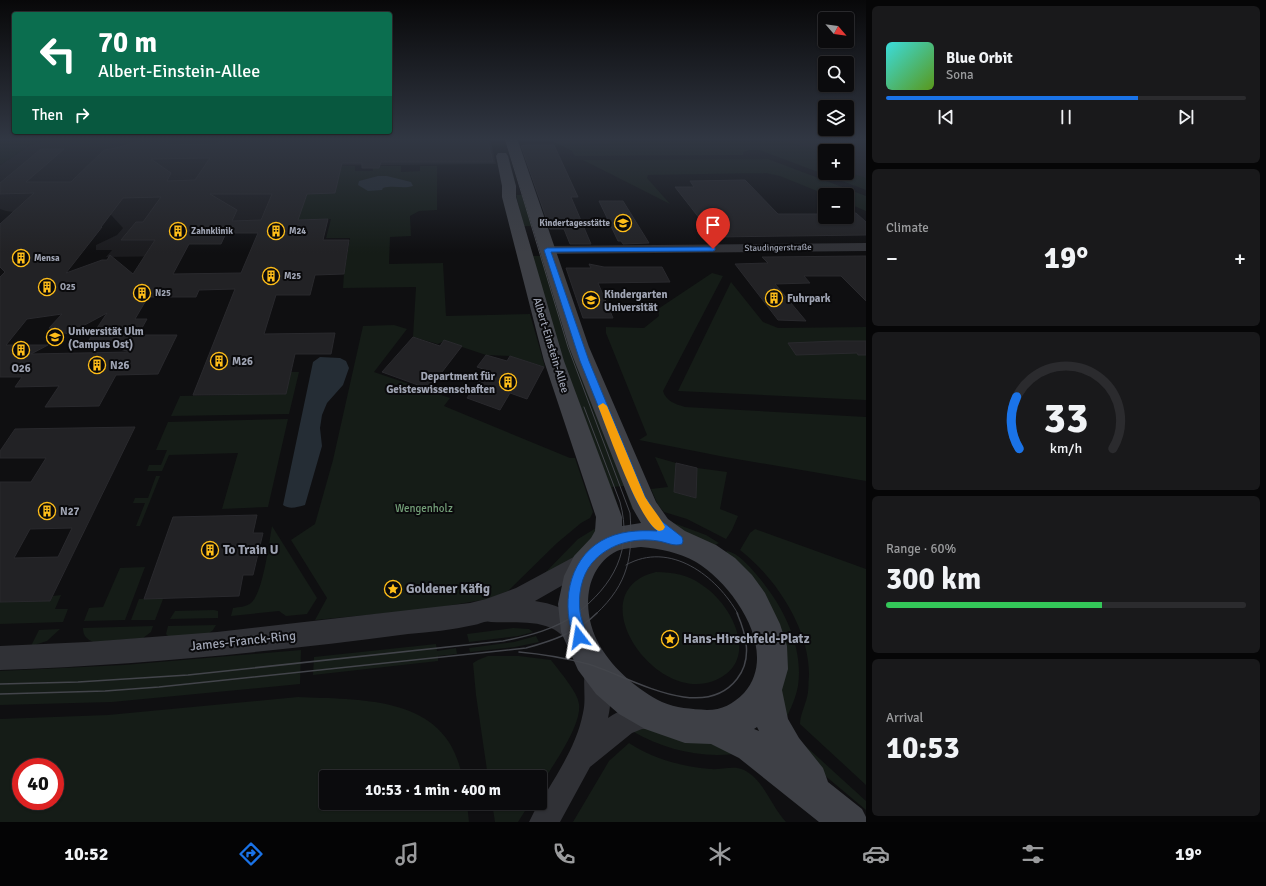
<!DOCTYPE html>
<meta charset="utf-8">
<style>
body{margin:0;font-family:Signika,sans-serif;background:#19191b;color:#f1f3f6;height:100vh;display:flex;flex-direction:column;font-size:15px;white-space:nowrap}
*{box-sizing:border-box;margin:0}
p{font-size:13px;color:#9a9b9d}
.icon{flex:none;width:22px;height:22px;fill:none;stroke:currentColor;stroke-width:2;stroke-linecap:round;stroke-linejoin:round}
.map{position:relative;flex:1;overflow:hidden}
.panel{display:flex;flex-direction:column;gap:6px;padding:6px;background:#060607;width:400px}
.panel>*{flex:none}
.top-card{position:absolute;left:12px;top:12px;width:380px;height:122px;border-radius:4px;box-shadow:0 1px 3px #0004,0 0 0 1px #2b2b2e;background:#0b6e4f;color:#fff;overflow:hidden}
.needle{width:26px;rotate:118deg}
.tools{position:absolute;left:818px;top:12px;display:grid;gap:8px}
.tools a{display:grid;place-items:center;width:36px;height:36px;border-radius:4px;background:#0b0b0d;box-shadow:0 1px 3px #0004,0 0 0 1px #2b2b2e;font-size:20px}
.speed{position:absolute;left:12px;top:758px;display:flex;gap:8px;font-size:20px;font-weight:700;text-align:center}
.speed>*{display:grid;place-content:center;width:52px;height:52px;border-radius:50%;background:#0b0b0d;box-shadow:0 1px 3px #0004,0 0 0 1px #2b2b2e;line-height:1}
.speed .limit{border:6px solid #d22;background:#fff;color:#111}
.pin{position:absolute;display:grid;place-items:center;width:34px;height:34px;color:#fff;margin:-41px -17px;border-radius:50% 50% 50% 0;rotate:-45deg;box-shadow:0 0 4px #0007}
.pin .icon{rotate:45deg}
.me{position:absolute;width:44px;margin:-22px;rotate:346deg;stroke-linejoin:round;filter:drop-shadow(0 0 3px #0008)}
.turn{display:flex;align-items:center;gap:14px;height:84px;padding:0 20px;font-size:18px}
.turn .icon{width:52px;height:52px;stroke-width:2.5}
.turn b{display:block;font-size:28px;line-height:34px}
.then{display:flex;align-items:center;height:38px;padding:0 20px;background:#0003;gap:8px;font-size:15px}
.big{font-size:30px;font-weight:800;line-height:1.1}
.panel .card{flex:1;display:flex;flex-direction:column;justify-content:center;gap:6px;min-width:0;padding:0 14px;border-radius:6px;background:#19191b}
.panel .dial{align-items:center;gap:0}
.dial svg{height:104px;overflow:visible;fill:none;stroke:#2b2b2e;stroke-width:7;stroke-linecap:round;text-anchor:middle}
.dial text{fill:#f1f3f6;stroke:none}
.song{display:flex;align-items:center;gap:12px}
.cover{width:48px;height:48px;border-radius:6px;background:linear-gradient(135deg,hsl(180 70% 55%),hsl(90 70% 35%))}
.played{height:4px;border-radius:2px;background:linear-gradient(90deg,#1a73e8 70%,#2b2b2e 70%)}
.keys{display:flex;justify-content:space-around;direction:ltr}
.heat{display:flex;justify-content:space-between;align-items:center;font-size:22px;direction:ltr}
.charge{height:6px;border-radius:3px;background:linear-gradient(90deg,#34c759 60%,#2b2b2e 0)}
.trip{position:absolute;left:319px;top:770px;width:228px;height:40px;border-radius:4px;background:#0b0b0d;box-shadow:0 1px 3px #0004,0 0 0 1px #2b2b2e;font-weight:800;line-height:40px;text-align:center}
.tabs{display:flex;height:64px;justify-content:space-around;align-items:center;background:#040405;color:#9a9b9d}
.tabs .icon{width:28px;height:28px}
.tabs .active{color:#1a73e8}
.tabs b{font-size:18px;color:#f1f3f6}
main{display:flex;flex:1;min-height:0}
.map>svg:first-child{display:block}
</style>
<main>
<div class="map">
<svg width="866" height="822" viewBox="0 0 866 822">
<rect width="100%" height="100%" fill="#0f0f11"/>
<!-- built -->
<path fill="#1b1b1e" d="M54 138H490L496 164 285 166 261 219 257 233H227L221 244H189L183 256 106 257 112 250H96V245L117 235 123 228 111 215 92 218 51 217 6 211 0 209V165L30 145Z
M545 138H866V182L847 173V151H825V166L764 143 571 150Z"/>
<!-- green -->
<path fill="#151c17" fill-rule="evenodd" d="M0 138H54L30 145 0 165Z
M611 138H772L825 152V173H847V172L866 178V190L759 150H749L743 152V155L575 156 571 150 561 145 611 144Z
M768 159 866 196V211L847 203V195H827L780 176 766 173 648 175 647 178 670 204 583 160Z
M341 166H355V171H373V168H380V166H401V172L420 171V166H437V210L419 211 410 216 411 236 390 237 389 264 443 263 446 316 530 314 545 367 510 356 486 355 444 341 438 344 413 337 416 287 343 288 344 274 350 238H326L331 219 298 220 306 194 335 193Z
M516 195H523L532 226H524Z
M532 256H543L641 509H632L624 486 612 487 619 510 559 361Z
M712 273 723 276 663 391C666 401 675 404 685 407L866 417V481L725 457 639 440 647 435 606 333V327L644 328 659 316 658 309Z
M731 282 763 322 778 328 866 327V400L678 391Z
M394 325 407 329 374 372 450 398 444 406 570 458H575L593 512 590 518 581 523 557 543 508 591 488 599 429 609 315 620 327 598 291 540 315 524 333 460 363 326Z
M291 372H299L289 414 171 416 180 396 286 394Z
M288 419 268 507 222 509 238 453 169 455 162 471H147L149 465H161L167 450H156L168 422Z
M655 457 676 463 674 492 695 498 697 468 727 472 720 509 738 516 732 530 726 539 687 519 664 512 658 505 651 489 668 487Z
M156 476H160L140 526H136L145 503H133L135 498H148Z
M671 522 706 535 719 543 715 545 693 538Z
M601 525V529L575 557 542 576 578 539Z
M272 526 317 598 307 614 286 616 279 611 231 616 233 608C239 607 246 607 251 603 263 593 269 543 272 526Z
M755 529 866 569V785L800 724C800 715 805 706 807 697 809 691 808 683 809 676 810 629 775 577 740 550L750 533Z
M727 551C738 553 749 566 756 574 782 604 804 645 798 686 795 701 789 713 782 726L778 703 726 552Z
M145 567 125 620 84 621 89 608 103 607 120 568Z
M656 572C673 572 689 575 702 585 732 604 761 660 716 680 655 707 577 591 656 572Z
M61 595 55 609H68L63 622 0 624V602L50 601 53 596Z
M139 599H163L155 620H131Z
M214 610 218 611V618L170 619 175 611Z
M216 625 213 630 208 634 169 637 166 634 168 626Z
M153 626 151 632 143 638 93 642C87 639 83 636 83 628Z
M513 628 529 629 533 632 518 636 469 642 467 634Z
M60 629 47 641 31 646 39 630Z
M536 636 539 642 515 647 470 652 469 648 514 642Z
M436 644 437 651 456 648 457 654 438 656V661L313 675 314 657Z
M301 650 300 684 112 702 0 705V671L124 665Z
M488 656H519L551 660C559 671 578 692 579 704 582 726 551 768 540 786V777H488L476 695 473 663 478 660Z
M298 697C363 700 448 695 462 777H326V803H467L469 822H0V719L108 715ZM21 767H55V801H21Z
M645 728 705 741 734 754C698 758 664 749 632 731Z
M799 740 866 801V810L823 774Z
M629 743C652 758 682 767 710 769 721 770 734 765 744 770 764 780 771 806 786 822H573L609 761Z
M492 803H530L518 822H495Z"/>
<!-- water -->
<path fill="#252d35" d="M378 176H387L411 182 413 186C403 189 394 185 383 188L382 190 368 191 358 185 359 181Z
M320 357 340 358 346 361 349 368 343 385 327 403 322 415 320 428 322 446 305 505C297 507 290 510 283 505L313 362Z"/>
<!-- building -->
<path fill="#222225" stroke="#29292d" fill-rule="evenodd" d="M150 138H171L165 145 218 144 223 138H487L493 162H381L379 168H362V163H342L335 193 307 194 298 220 328 219 323 240H349L344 274 315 275 310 295H276L264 334 335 333 331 354H295L286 394 193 395 235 289 199 290 196 297H148L135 319H147L138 335H177L158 374 116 375 99 406 45 407 59 386 15 387 22 377H0V277L5 272 0 267V224L34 193 0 194V183L41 149H64L26 182H71L104 150 116 148ZM210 158 195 180 167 181 171 173 151 159ZM210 194H272L261 220 232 221 237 210ZM161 197 143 222H136L121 240H155L133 274 110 255 107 260H102L66 273 102 227H101L123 198ZM226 233H258L241 273 173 274 189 244H221ZM107 313 89 340 130 352 31 354 48 345H6L27 319 62 314 49 328 68 334Z
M526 145H554L578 197H571L591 244H570L564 229H550L521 146Z
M745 180 778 214H825V217H847V214L856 213 866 222V235L714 237 675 187H694L690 181Z
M599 201H623L649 243 623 244 621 241H618Z
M866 256V301L841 276H804L810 283 775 284 806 321 778 320 735 264 768 263 762 257Z
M589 264 604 267H662L670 282 598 283 613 318H583L566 268H591Z
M413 337 440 346 444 340 462 346 429 389 382 372Z
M837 341H866V355H858L857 353 796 355 788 343Z
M486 355 507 361 510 356 544 367 527 399 510 393 500 410 467 398 486 370 477 367Z
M135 427 50 601 0 602V482H31L46 458H0V451L15 429ZM72 528 58 557 14 558 30 529Z
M676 463 697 468 696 498 674 492Z
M257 515 253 533H263L253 575H243L239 596 144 599 173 517Z"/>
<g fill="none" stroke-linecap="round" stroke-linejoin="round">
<!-- street -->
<path fill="#303136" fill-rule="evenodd" d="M866 243V251L547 254 543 253 541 250 543 247 547 246Z
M583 552 591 555 594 562 591 569 535 601C556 604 580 613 589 634L585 642 577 646C567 642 561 632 551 628 534 620 510 623 491 622 485 620 480 624 474 625 452 630 430 632 408 634 272 652 137 665 0 670V646L87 642 217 632 470 603 486 599 516 588Z
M596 661 605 664C612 681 612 700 608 718 625 707 642 699 661 707L665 716 661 725 652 729H642L632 733 590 767 560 822H529L534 812C552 782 576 749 583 713 587 697 581 679 587 664Z"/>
<!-- secondary -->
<path fill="#3e4046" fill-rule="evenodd" d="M505 138H517L589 347 656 502 668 519 685 531 716 545 735 558 752 575 765 593 780 624 787 646 788 669 782 690 788 719 799 738 823 768 828 782 862 809 866 817V822H819L739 758 711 744 685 743 645 729 619 714 596 694 578 670 566 643 561 632 558 604 564 576 574 556 591 538 595 531 596 517 544 361 502 197V186L496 156 498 153H506L508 156 516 186V197L564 361 622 517V526L641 523 633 509 569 347ZM641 547C661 549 678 552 696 562 734 585 780 652 744 693 733 704 722 710 707 710 691 709 676 708 662 702 638 690 614 670 600 646 582 616 582 569 617 551 624 548 633 548 641 547ZM757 727 759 731 754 729Z"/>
<!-- tram-far1 -->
<path stroke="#43454b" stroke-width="1" d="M505 138 568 347 630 513C633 556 629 583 596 614
M626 565C670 540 717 576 738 614
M576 614C614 585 633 550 620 502L584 407"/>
<!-- tram -->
<path stroke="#43454b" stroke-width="1.5" d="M519 652C542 654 565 658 588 664 629 676 702 724 737 679 753 659 746 634 737 613
M0 684 78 682 188 675 503 641C529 636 556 629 578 613
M0 694 105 691 159 687 526 648C552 641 578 632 597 613"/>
</g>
<!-- sky -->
<linearGradient id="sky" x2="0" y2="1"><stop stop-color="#080809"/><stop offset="0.55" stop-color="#313743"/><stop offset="1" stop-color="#313743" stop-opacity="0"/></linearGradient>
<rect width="866" height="253" fill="url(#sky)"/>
<!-- route -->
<path fill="#1a73e8" stroke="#114b97" d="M715 247V250L713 251 551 252 589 361 645 496 659 519 682 537 683 541 682 544C674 547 666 542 658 541 634 537 608 544 592 563 581 576 578 596 580 612 581 621 588 632 584 641L579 643 575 641C561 607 567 561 601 541 618 531 638 530 657 531L652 526 635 498 580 361 544 250 547 248Z"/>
<!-- slow -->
<path fill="#f59e0b" d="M603 403 607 406 645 497C651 507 660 517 665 527L663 530 659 531C640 525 607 428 598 406Z"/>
<!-- icons -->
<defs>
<g id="school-ring" transform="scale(0.9)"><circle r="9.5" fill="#0a0a0c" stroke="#ffbe19" stroke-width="1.5"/><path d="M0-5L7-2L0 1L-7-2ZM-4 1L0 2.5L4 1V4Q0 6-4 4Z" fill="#ffbe19"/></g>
<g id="building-ring" transform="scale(0.9)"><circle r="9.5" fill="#0a0a0c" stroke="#ffbe19" stroke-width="1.5"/><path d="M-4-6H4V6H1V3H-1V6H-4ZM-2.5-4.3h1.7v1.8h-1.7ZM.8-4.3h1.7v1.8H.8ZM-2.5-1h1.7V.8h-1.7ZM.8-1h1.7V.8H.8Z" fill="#ffbe19"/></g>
<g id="university-ring" transform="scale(0.9)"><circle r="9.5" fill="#0a0a0c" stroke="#ffbe19" stroke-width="1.5"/><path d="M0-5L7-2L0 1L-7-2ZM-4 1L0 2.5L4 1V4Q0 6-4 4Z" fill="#ffbe19"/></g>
<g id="sight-ring" transform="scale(0.9)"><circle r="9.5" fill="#0a0a0c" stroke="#ffbe19" stroke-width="1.5"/><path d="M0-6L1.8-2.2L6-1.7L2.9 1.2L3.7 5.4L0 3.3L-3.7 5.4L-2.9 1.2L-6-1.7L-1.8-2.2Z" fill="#ffbe19"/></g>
</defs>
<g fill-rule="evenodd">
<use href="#school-ring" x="623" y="223"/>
<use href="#building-ring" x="178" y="231"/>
<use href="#building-ring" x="276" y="231"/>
<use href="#building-ring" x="21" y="258"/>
<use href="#building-ring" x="271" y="276"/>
<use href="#building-ring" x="47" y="287"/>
<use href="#building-ring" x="142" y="293"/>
<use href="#building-ring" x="774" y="298"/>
<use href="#school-ring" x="591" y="300"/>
<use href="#university-ring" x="55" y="337"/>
<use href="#building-ring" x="21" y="350"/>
<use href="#building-ring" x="219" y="361"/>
<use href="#building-ring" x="97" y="365"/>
<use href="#building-ring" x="508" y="382"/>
<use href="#building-ring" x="47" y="511"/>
<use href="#building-ring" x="210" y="550"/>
<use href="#sight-ring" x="393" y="589"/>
<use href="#sight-ring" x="670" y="639"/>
</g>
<g text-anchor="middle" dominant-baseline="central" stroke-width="4" stroke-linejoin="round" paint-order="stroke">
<!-- far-poi labels -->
<g font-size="9" font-weight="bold" fill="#9fa4b3" stroke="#0a0a0c" text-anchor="start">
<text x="610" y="223" text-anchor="end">Kindertagesstätte</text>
<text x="191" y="231">Zahnklinik</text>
<text x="289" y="231">M24</text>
<text x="34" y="258">Mensa</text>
<text x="284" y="276">M25</text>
<text x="60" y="287">O25</text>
<text x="155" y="293">N25</text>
</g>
<!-- far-street labels -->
<g font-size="9" fill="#9fa4b3" stroke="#0a0a0c">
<text transform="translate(778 248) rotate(-1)">Staudingerstraße</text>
</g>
<!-- poi labels -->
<g font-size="11" font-weight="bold" fill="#9fa4b3" stroke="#0a0a0c" text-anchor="start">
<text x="604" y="294">Kindergarten<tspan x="604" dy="13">Universität</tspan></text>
<text x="787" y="298">Fuhrpark</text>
<text x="68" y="331">Universität Ulm<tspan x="68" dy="13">(Campus Ost)</tspan></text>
<text x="232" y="361">M26</text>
<text x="110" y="365">N26</text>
<text x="21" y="368" text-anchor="middle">O26</text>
<text x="495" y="376" text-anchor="end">Department für<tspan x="495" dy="13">Geisteswissenschaften</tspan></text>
<text x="60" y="511">N27</text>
</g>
<!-- street labels -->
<g font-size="11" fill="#9fa4b3" stroke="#0a0a0c">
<text transform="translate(551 345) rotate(73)">Albert-Einstein-Allee</text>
</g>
<!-- park labels -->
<g font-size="11" fill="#74a079" stroke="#0a0a0c">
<text x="424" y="508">Wengenholz</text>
</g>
<!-- near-poi labels -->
<g font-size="13" font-weight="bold" fill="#9fa4b3" stroke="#0a0a0c" text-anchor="start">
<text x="223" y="550">To Train U</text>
<text x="406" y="589">Goldener Käfig</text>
<text x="683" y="639">Hans-Hirschfeld-Platz</text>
</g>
<!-- near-street labels -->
<g font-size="13" fill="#9fa4b3" stroke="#0a0a0c">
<text transform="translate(243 641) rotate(-6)">James-Franck-Ring</text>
</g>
</g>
</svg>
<div class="tools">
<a><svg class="needle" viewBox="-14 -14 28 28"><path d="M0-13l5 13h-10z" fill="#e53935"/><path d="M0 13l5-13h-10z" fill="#9a9b9d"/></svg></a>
<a><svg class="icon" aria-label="search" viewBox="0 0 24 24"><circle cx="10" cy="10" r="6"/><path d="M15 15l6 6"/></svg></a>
<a><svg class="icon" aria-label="layers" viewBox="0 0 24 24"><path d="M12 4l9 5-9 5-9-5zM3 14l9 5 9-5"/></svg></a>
<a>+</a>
<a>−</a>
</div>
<div class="speed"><div class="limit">40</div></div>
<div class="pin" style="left:713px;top:249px;background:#d93025"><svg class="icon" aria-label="arrive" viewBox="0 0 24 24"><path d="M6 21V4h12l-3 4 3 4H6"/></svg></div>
<svg class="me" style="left:579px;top:637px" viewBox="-20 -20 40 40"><path d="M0-17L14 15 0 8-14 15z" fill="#1a73e8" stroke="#fff" stroke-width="4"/></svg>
<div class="trip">10:53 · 1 min · 400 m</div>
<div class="top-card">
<div class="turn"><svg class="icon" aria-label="left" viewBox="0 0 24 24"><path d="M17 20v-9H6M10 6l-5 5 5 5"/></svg><div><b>70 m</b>Albert-Einstein-Allee</div></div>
<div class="then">Then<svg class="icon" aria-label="right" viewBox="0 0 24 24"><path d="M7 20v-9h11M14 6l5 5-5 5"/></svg></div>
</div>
</div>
<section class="panel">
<div class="card">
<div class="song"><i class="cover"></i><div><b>Blue Orbit</b><p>Sona</p></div></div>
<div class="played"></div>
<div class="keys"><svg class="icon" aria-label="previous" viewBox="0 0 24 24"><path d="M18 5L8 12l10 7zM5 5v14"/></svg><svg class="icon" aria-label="pause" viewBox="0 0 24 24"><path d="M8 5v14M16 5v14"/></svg><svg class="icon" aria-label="next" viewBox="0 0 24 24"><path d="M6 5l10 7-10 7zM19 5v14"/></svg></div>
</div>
<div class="card"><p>Climate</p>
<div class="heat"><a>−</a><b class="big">19°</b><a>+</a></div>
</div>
<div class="card dial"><svg viewBox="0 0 100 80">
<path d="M14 69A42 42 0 1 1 86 69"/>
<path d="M14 69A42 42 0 0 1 12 29" stroke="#1a73e8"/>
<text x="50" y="56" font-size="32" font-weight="700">33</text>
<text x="50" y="72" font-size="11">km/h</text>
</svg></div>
<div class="card"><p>Range · 60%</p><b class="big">300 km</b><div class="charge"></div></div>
<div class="card"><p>Arrival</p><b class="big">10:53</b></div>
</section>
</main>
<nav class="tabs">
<b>10:52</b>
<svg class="icon active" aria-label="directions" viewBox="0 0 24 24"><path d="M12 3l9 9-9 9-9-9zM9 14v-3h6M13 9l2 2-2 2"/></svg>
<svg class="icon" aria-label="music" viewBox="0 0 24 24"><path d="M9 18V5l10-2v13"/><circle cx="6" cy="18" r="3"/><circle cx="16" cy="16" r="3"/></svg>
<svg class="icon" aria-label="phone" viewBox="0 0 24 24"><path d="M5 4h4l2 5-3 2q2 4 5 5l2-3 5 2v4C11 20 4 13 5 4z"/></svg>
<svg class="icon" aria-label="climate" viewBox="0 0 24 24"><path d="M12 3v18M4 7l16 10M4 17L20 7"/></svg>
<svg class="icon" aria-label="car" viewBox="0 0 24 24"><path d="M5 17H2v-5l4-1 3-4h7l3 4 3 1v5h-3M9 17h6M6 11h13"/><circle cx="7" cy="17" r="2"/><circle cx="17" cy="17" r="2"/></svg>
<svg class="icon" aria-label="filters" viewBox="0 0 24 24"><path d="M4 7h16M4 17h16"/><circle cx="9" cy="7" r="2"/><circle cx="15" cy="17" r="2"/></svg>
<b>19°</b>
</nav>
